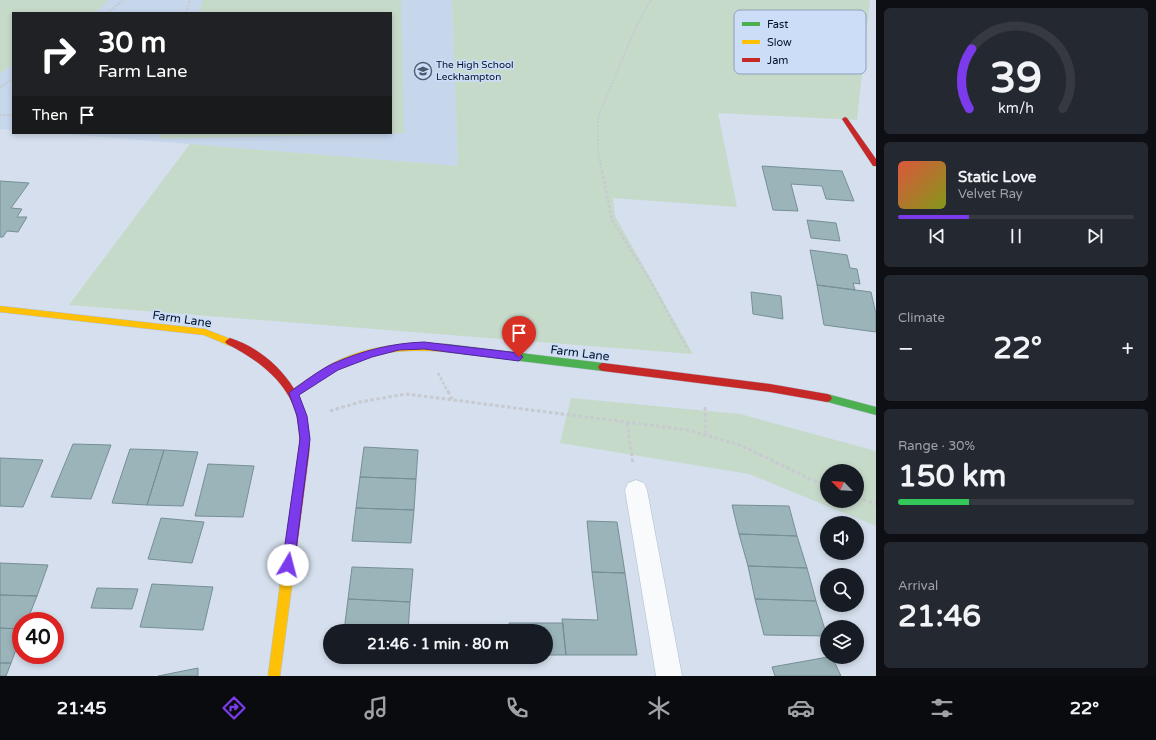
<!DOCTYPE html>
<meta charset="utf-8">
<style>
body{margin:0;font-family:"Varela Round",sans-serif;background:#242831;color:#f1f3f6;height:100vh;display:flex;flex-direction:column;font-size:15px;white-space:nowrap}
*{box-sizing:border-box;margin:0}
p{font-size:13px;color:#9ea1a6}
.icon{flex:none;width:22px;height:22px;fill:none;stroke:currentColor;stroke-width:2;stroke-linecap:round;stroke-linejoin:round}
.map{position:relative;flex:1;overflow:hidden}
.side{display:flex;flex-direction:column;gap:8px;padding:8px;background:#0d0f14;width:280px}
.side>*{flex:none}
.guide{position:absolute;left:12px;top:12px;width:380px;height:122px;border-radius:0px;box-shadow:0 2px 6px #0003;background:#202124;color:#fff;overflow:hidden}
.needle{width:26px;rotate:295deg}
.fabs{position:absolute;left:820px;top:464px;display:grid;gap:8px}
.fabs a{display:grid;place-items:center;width:44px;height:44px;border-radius:50%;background:#171b24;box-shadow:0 2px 6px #0003;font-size:20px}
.speed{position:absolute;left:12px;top:612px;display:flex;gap:8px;font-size:20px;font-weight:700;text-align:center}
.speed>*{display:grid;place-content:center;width:52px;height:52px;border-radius:50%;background:#171b24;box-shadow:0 2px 6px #0003;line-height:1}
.speed .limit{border:6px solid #d22;background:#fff;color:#111}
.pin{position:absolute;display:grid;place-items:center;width:34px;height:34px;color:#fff;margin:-41px -17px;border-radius:50% 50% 50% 0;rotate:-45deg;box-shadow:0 0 4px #0007}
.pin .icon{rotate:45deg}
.me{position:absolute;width:44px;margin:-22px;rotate:8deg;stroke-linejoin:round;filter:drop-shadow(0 0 3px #0008)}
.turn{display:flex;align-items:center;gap:14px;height:84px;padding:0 20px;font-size:18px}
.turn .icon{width:52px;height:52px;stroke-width:2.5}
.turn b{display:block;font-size:28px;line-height:34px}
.then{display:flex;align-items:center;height:38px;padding:0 20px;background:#0003;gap:8px;font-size:15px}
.big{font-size:30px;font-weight:800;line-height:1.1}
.side .widget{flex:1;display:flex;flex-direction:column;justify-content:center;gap:6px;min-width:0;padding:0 14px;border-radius:6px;background:#242831}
.side .dial{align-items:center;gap:0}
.dial svg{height:104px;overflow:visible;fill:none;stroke:#363941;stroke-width:7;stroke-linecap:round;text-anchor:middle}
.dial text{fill:#f1f3f6;stroke:none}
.song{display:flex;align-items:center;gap:12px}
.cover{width:48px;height:48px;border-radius:6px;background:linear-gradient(135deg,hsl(10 70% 55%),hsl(70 70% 35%))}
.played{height:4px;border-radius:2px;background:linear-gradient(90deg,#7c3aed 30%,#363941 30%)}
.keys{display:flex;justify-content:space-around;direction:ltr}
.heat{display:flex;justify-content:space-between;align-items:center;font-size:22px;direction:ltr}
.charge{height:6px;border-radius:3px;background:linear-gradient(90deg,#34c759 30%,#363941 0)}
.trip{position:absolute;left:323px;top:624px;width:230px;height:40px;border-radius:20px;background:#171b24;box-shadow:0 2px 6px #0003;font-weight:800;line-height:40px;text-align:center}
.tabs{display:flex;height:64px;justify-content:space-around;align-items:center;background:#090b0e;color:#9ea1a6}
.tabs .icon{width:28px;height:28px}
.tabs .selected{color:#7c3aed}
.tabs b{font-size:18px;color:#f1f3f6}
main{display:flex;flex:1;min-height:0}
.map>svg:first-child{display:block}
</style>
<main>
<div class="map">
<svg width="876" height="676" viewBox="0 0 876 676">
<rect width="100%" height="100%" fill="#d5dfed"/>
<!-- built -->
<path fill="#c6d6eb" d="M0 0H452L458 166 54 133H391V13H13V130L0 129Z"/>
<!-- green -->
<path fill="#c6daca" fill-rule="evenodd" d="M0 0H109L95 13H13V65L0 73Z
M203 0H401L404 133 159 139 161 133H391V13H199Z
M452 0H870L857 120 718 113 737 207 613 198 615 216 693 354 69 305 190 144 458 166Z
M571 398 740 414 876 451V526L749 474 560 443ZM827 471H857V501H827Z"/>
<!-- building -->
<path fill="#9ab4ba" stroke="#768f96" d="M762 166 842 171 854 201 826 199 822 186 791 184 798 211 773 210Z
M0 181 29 183 11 208 22 209 17 217H27L18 232 7 231 3 237H0Z
M807 220 836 223 840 241 811 238Z
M810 250 847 255 850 268 857 269 860 284 853 283 855 290 817 285Z
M817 285 871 292 876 314V332L824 325Z
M751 292 781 296 783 319 753 314Z
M73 444 111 445 91 499 51 497Z
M364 447 418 450 416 479 360 477Z
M130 449 164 450 147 505 112 503Z
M164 450 198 452 183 506 147 505Z
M0 458 43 460 23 507 0 506Z
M208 464 254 466 243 517 195 516Z
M360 477 416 479 414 510 356 508Z
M732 505 789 506 797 536 739 534Z
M356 508 414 510 411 543 352 541Z
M161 518 204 522 192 563 148 559Z
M587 521 617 522 625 573 592 572Z
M739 534 797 536 807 568 748 566Z
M0 563 48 565 37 596 0 595Z
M748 566 807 568 816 601 755 599Z
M352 567 413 569 410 602 348 599Z
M592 572 625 573 637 655H566L562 619 598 620Z
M152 584 213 587 203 630 140 627Z
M97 588 138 589 132 609 91 608Z
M0 595 37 596 27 621H21V629L0 628Z
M348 599 410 602 408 631H344Z
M755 599 816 601 827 636 764 635Z
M509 623H563L566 655H546V631H510Z
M0 628 21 629V636L11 663H0Z
M828 657H832L841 676H775L772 667Z
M0 663H11L6 676H0Z
M198 668V676H158Z"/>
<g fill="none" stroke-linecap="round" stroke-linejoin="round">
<!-- lane casing -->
<g stroke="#afbed0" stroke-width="1">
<path id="lane" d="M636 480 644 483 647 490 682 676H656L625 490 628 483Z"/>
</g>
<!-- fast casing -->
<g stroke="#afbed0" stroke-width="1">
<path id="fast" d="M446 344 603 363 606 364 608 367 606 370 603 371 446 352 443 351 441 348 443 345Z
M827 394 876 407V415L824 401 822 398 824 395Z"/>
</g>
<!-- slow casing -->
<g stroke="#afbed0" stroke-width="1">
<path id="slow" d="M0 306 205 329 233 340 235 342 233 344 230 346 204 335 0 312Z
M420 343 446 344 449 345 451 348 449 351 446 352C412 349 378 350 347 365 329 373 314 385 297 396L294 397 291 396 289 393 291 390C307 380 323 367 341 359 366 348 393 344 420 343Z
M289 557 293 558 295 562 280 676H268L283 562 285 558Z"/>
</g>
<!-- jam casing -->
<g stroke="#afbed0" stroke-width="1">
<path id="jam" d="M845 117 847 118 876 159V166H873L842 119Z
M230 338C279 354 315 403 309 454L295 562 293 566 289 567 285 566 283 562 299 448C304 396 270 366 227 344L225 342 227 340Z
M603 363 770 384 827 394 830 395 832 398 830 401 827 402 770 392 603 371 600 370 598 367 600 364Z"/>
</g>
<!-- path-far2 -->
<path stroke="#c7cacf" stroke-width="2" stroke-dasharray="2 1.5" stroke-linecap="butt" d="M107 13 124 0
M186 13 190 0
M0 87 13 79
M0 115H13
M602 172 598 151V117L635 29 651 0"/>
<!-- path-far1 -->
<path stroke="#c7cacf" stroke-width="2.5" stroke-dasharray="3 2" stroke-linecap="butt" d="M602 171 612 220 650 280 688 350
M438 373 448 392"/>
<!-- path -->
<path stroke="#c7cacf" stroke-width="3" stroke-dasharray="3.5 2.5" stroke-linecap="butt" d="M448 391 452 399
M705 407 706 436
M330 411 360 402 406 394 688 430 740 445 827 487
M627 423 633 464
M857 498 876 504"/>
<!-- lane -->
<use href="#lane" fill="#f9fafc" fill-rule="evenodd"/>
<!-- fast -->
<use href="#fast" fill="#4caf50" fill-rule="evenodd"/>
<!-- slow -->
<use href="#slow" fill="#ffc107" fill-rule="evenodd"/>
<!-- jam -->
<use href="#jam" fill="#c62828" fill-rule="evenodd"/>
</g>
<!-- route -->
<path fill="#7c3aed" stroke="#51269a" d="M424 342 519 353 523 357 519 361 424 349 399 350 372 357 338 370 299 395 307 416 310 439 294 565 292 569 288 571 284 569 282 565 300 439 297 416 289 393 291 391C304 382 318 371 332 364 361 351 392 343 424 342Z"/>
<!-- icons -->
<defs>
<g id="school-ring" transform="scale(0.9)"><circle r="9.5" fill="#cbddf7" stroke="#4c5a6d" stroke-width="1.5"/><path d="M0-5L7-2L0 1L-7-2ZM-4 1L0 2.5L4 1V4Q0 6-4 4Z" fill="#4c5a6d"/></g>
</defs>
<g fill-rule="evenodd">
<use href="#school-ring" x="423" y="71"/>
</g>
<g text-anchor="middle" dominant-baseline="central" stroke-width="3.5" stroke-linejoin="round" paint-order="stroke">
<!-- far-poi labels -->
<g font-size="10" fill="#031228" stroke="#cbddf7" text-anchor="start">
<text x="436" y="65">The High School<tspan x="436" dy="12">Leckhampton</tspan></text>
</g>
<!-- street labels -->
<g font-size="12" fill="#031228" stroke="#cbddf7">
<text transform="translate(182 319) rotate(8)">Farm Lane</text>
<text transform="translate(580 353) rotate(7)">Farm Lane</text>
</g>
</g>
<!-- legend -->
<rect x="734" y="10" width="132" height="64" rx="6" fill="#cbddf7" stroke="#8fa0b9" stroke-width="1"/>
<rect x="742" y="22" width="18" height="4" fill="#4caf50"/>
<rect x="742" y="40" width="18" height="4" fill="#ffc107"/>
<rect x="742" y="58" width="18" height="4" fill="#c62828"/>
<g font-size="11" fill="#031228">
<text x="767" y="28">Fast</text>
<text x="767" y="46">Slow</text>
<text x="767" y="64">Jam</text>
</g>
</svg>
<div class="fabs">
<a><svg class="needle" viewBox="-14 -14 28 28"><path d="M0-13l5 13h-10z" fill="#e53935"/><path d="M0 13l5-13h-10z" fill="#9ea1a6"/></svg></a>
<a><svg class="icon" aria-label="sound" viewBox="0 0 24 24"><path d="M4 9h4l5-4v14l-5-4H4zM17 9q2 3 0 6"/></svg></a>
<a><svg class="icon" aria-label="search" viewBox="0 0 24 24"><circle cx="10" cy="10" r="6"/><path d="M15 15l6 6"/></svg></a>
<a><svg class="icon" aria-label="layers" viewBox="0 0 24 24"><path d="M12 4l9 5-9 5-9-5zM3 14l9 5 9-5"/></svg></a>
</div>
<div class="speed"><div class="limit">40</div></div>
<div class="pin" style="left:519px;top:357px;background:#d93025"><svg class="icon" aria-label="arrive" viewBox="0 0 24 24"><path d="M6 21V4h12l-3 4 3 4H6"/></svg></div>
<svg class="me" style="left:288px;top:565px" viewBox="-20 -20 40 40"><circle r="19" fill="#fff"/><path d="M0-13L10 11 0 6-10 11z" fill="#7c3aed"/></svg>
<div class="trip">21:46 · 1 min · 80 m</div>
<div class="guide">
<div class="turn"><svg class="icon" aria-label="right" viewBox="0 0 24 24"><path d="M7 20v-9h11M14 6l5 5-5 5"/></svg><div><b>30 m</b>Farm Lane</div></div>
<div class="then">Then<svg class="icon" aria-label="arrive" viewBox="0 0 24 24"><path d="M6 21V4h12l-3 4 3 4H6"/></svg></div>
</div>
</div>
<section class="side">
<div class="widget dial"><svg viewBox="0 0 100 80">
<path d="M14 69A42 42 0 1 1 86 69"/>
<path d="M14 69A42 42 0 0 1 16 23" stroke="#7c3aed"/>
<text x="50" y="56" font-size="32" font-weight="700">39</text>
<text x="50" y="72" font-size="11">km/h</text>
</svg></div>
<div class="widget">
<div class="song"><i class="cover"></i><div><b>Static Love</b><p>Velvet Ray</p></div></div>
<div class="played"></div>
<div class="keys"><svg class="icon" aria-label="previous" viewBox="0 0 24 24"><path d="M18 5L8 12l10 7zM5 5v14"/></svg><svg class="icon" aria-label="pause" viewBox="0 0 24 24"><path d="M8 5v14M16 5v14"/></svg><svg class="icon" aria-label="next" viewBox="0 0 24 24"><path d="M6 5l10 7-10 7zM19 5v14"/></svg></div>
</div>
<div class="widget"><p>Climate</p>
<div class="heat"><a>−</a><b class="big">22°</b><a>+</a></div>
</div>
<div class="widget"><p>Range · 30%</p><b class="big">150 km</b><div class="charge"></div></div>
<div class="widget"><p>Arrival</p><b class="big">21:46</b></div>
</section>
</main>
<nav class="tabs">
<b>21:45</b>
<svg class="icon selected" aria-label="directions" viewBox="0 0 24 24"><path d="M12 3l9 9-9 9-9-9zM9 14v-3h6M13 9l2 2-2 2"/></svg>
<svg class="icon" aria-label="music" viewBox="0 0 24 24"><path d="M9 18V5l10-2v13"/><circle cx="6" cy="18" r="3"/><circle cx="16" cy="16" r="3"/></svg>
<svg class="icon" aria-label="phone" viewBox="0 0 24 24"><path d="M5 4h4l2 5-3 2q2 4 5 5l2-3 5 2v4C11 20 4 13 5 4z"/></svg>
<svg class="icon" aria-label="climate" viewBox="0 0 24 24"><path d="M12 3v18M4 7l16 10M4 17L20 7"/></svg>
<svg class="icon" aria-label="car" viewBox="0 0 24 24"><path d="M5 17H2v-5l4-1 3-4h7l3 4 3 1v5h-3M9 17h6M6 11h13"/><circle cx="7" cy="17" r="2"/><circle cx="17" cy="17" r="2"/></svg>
<svg class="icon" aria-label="filters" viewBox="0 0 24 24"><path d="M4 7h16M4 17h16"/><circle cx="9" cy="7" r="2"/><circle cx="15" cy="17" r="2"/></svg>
<b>22°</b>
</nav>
